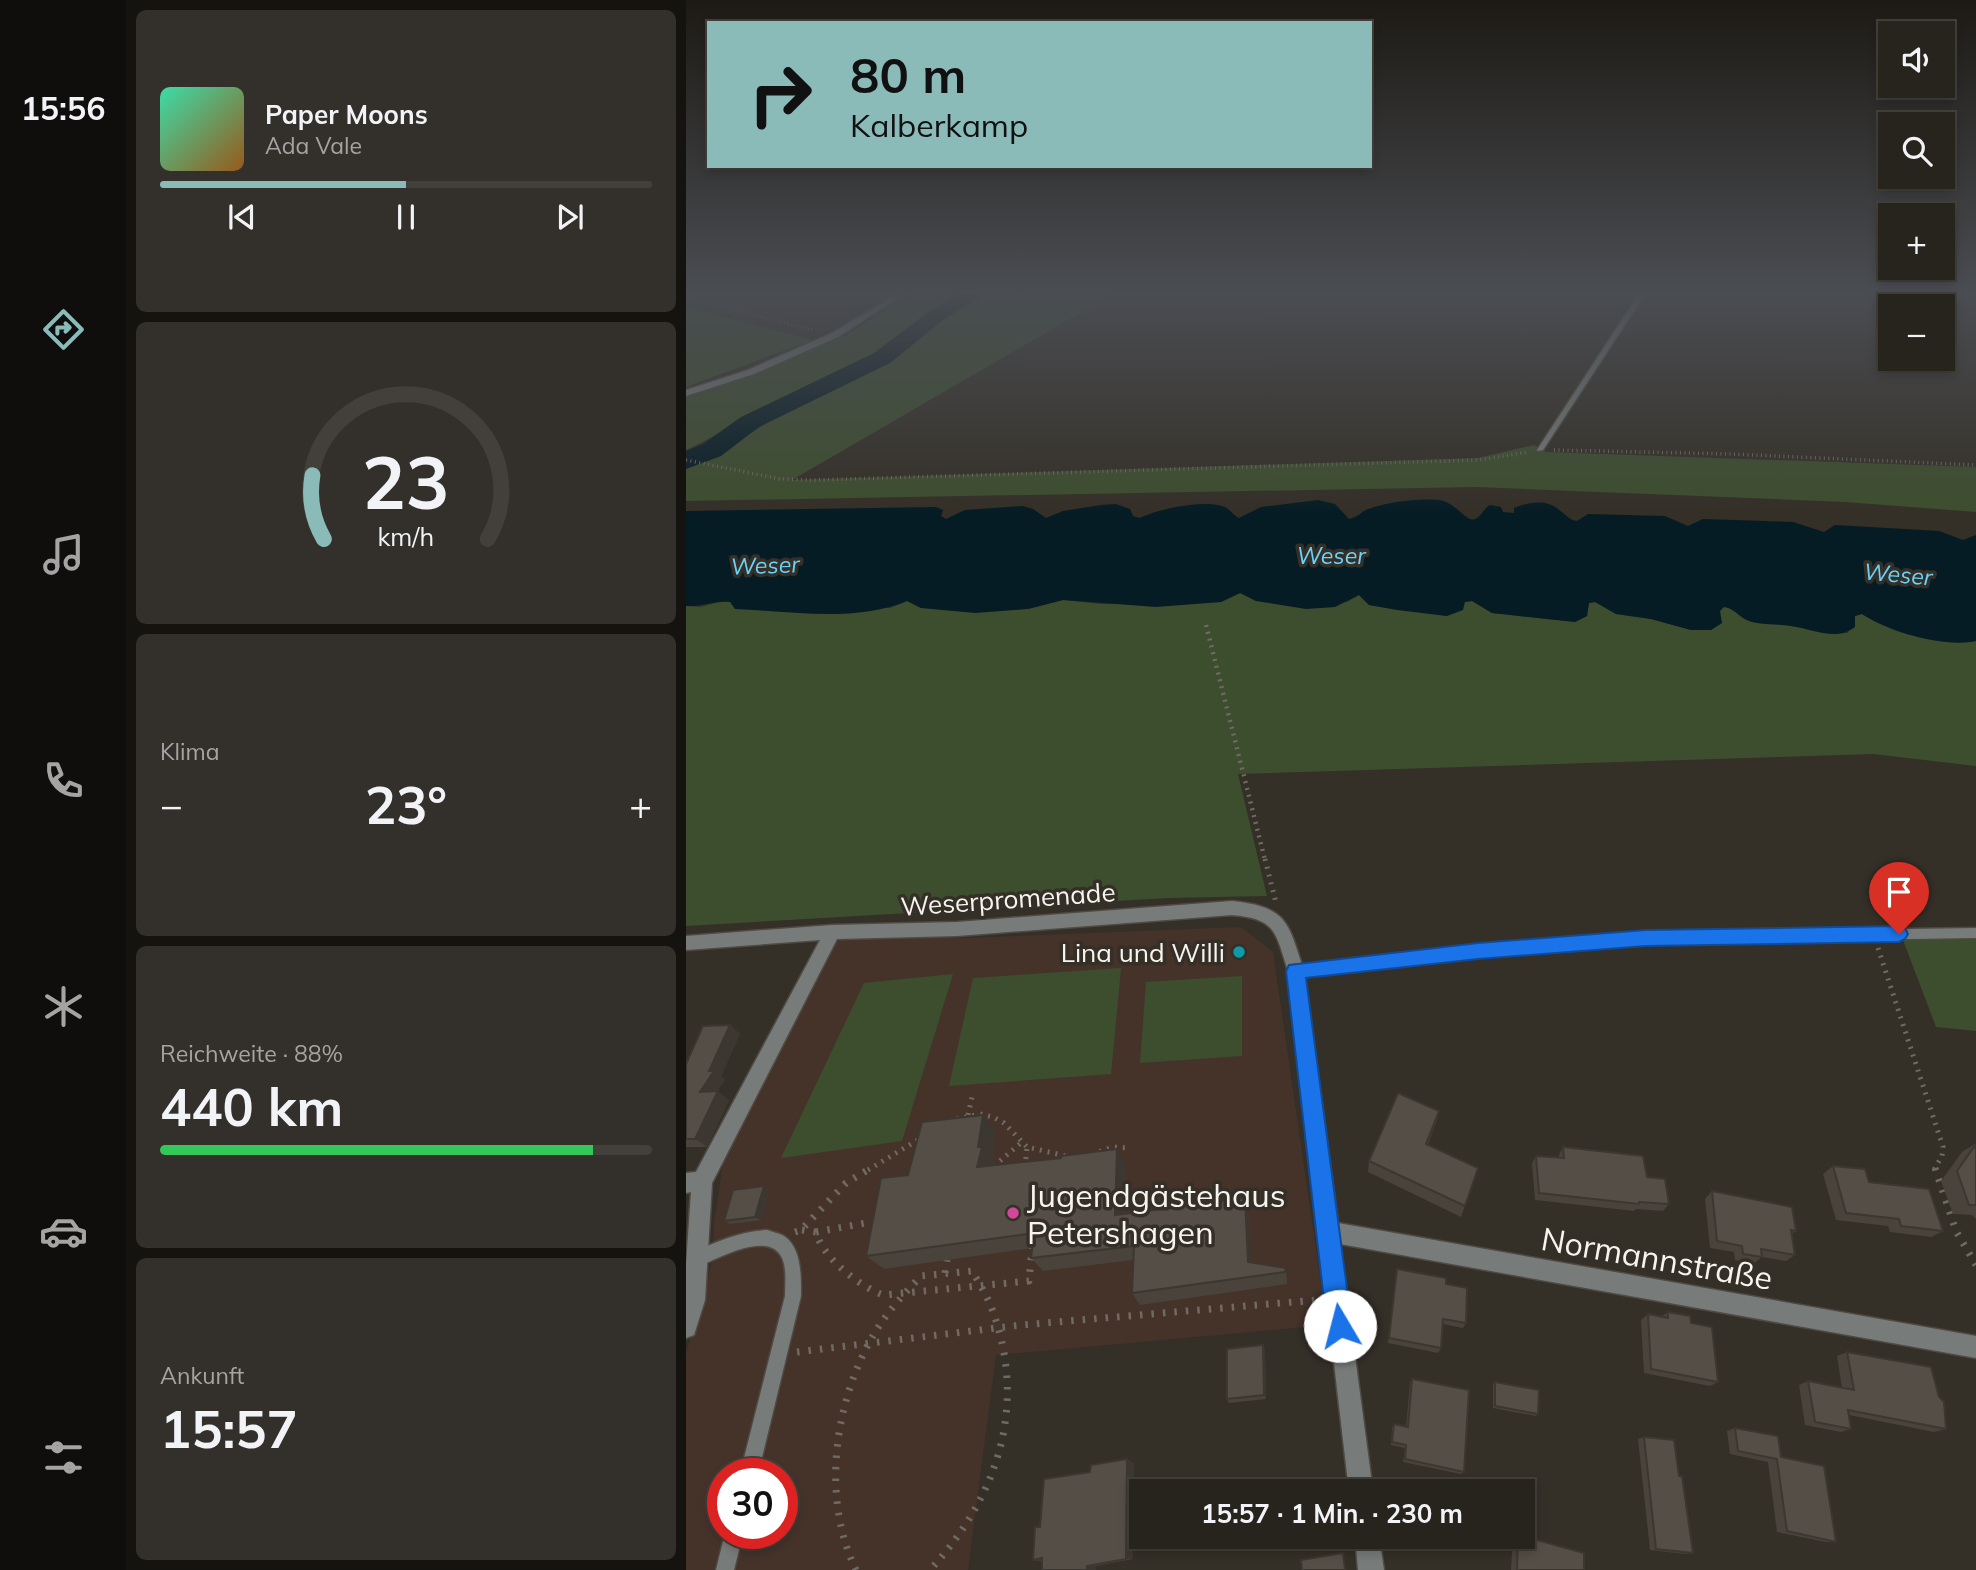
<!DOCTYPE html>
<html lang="de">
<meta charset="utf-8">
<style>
body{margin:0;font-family:Mulish,sans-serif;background:#332f2a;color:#f1f3f6;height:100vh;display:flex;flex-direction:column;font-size:26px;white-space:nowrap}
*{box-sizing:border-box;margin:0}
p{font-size:23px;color:#a4a4a4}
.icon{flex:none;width:38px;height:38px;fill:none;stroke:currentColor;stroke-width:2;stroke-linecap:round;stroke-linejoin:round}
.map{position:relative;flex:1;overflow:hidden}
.panel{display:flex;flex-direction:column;gap:10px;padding:10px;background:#151310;width:560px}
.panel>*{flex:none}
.guide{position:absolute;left:21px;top:21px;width:665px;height:147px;border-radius:0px;box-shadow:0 4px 10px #0003,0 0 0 2px #43403b;background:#8bbbb9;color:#111;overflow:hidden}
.controls{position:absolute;left:1192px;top:21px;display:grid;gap:14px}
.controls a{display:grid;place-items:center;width:77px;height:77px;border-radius:0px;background:#27231d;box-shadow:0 4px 10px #0003,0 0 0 2px #43403b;font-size:35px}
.speed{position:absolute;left:21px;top:1458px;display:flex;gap:14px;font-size:35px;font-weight:700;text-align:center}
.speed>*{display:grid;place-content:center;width:91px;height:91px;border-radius:50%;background:#27231d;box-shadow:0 4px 10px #0003,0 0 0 2px #43403b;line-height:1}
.speed .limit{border:10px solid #d22;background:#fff;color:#111}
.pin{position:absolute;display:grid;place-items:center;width:60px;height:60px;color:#fff;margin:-72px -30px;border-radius:50% 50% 50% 0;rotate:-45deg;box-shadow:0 0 7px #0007}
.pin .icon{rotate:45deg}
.me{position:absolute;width:77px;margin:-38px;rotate:352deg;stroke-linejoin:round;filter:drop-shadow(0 0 5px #0008)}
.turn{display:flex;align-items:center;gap:24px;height:147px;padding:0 28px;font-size:32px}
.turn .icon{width:91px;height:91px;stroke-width:2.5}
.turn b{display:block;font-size:49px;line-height:60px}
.big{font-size:52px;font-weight:700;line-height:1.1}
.panel .card{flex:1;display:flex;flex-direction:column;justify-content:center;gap:10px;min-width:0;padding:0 24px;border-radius:10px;background:#332f2a}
.panel .dial{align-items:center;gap:0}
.dial svg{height:182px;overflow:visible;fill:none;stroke:#43403b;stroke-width:7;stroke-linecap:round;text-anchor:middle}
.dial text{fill:#f1f3f6;stroke:none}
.song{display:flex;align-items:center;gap:21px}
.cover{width:84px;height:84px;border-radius:10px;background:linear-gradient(135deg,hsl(160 70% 55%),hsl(30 70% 35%))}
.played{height:7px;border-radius:4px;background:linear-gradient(90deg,#8bbbb9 50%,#43403b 50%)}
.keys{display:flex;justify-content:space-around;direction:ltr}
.heat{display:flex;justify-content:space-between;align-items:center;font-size:38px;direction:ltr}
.charge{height:10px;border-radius:5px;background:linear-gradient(90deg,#34c759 88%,#43403b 0)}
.trip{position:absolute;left:443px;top:1479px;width:406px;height:70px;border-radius:0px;background:#27231d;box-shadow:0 4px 10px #0003,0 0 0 2px #43403b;font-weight:700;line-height:70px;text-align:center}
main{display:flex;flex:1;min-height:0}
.dock{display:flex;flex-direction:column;width:126px;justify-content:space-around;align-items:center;background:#100e0c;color:#a4a4a4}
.dock .icon{width:49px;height:49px}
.dock .selected{color:#8bbbb9}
.dock b{font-size:32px;color:#f1f3f6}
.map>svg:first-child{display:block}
</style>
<main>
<nav class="dock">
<b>15:56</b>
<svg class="icon selected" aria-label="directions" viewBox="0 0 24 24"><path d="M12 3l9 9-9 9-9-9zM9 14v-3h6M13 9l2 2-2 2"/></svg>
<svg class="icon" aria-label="music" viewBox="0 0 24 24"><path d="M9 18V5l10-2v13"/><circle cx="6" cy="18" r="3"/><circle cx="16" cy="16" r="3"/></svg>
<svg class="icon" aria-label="phone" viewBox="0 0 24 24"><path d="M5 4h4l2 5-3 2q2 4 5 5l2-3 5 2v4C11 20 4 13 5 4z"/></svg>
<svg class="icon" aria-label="climate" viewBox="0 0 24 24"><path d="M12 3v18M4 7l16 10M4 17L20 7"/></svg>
<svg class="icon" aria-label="car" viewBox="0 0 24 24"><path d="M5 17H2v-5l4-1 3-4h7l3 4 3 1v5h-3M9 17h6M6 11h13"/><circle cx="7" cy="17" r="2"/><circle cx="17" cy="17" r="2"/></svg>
<svg class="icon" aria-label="filters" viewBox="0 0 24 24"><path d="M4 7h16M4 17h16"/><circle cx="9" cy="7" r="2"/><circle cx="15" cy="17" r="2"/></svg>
</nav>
<section class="panel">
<div class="card">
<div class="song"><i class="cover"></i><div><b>Paper Moons</b><p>Ada Vale</p></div></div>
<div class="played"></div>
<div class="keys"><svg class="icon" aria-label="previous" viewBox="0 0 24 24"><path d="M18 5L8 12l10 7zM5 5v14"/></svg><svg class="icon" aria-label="pause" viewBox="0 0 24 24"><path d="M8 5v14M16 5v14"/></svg><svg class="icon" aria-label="next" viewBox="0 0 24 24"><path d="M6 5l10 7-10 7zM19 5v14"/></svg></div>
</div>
<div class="card dial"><svg viewBox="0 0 100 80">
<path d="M14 69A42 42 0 1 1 86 69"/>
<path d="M14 69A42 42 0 0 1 9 41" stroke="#8bbbb9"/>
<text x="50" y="56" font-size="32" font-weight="700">23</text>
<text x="50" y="72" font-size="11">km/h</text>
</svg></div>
<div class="card"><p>Klima</p>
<div class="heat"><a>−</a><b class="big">23°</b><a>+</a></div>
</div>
<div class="card"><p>Reichweite · 88%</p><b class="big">440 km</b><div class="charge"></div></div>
<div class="card"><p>Ankunft</p><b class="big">15:57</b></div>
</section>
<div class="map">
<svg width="1290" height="1570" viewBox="0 0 1290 1570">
<rect width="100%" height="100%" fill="#342f27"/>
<!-- commercial -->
<path fill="#45332a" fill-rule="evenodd" d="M555 927 587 952 641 1325 310 1355 282 1570H0V1354L26 1262 28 1224 37 1162 148 938H279ZM37 1474H96V1533H37Z"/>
<!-- green -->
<path fill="#3d4e2e" d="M225 294H279L243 314 182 359 0 450V397L61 377 159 336Z
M299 294H427L106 480 792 458 848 445 860 452 1290 467V512L1159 502 790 487 0 501V467L28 456 87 419 208 360 257 320Z
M0 307 127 340 0 387Z
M554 593 570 601 661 602 673 595 683 605 761 616 779 602 786 601 806 613 889 622 901 616 903 603 909 602 930 614 965 619 1005 630H1025L1035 623 1034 611 1038 606C1050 609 1055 620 1067 622 1080 625 1093 623 1106 626 1128 629 1138 634 1162 633L1169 616 1176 614C1203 632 1258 647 1290 641V766L1187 754 552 774 581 896 483 898 0 926V606L15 607 36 601 204 608 221 601 235 608 342 609 377 600 415 604 535 602Z
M1290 939V1031L1250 1027 1217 940Z
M435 968 425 1074 263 1086 287 978Z
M267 974 216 1141 95 1158 178 983Z
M556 976V1056L454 1063 460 982Z"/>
<!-- water -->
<path fill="#061c25" d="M632 500 649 504 663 519C672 517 675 512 682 509 702 502 732 498 753 500 770 502 780 523 789 519 795 517 798 508 804 505L815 507 817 512 828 513V508C842 502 860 499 872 509 879 514 883 520 891 521L902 514 979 516 1002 526 1017 519 1107 522 1138 532 1149 525 1253 531 1277 540 1290 535V641C1258 648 1203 632 1176 614L1169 616V627C1150 642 1127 629 1105 626 1093 624 1079 625 1066 622 1054 619 1050 609 1038 607L1034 611 1036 623 1025 630H1005L965 619 930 614 909 602 903 603 901 616 889 622 806 613 786 601 779 602 777 610 761 616 711 610 683 605 673 595 649 607 620 609 570 601 554 593 535 602 470 607 377 600 342 609 289 613 235 608 221 601C169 623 103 611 49 609L44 602C30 600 15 607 0 606V511L250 507 257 510 255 516 260 519 279 510 337 506 347 509 360 518 377 511 415 505 430 504 444 509 447 516 454 518C472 509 515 500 536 506 544 508 546 515 553 518L575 507Z"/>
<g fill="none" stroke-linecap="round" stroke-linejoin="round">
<!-- river -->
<path fill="#061c25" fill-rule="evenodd" d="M275 294H299L259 318 204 363 73 427 35 456 0 469V451L17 444 55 417 188 353 245 310Z"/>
<!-- service casing -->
<g stroke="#4f4a43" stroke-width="3">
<path id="service" d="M953 294H959L857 450 852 451 851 450Z
M1290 928V938L960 943 791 956 610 977 606 975 604 971 606 967 610 965 791 946 960 933Z
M81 1230C86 1232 93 1233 98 1236 116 1248 115 1277 115 1296L72 1474H54L99 1296C99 1284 101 1269 96 1258 83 1229 31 1259 11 1267L5 1265 3 1259 5 1253C30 1242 54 1231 81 1230Z
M39 1533H57L48 1570H30Z"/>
</g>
<!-- minor casing -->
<g stroke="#4f4a43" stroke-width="3">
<path id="minor" d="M211 294H218L152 337 68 374 0 396V390L62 370 146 333Z
M546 901C602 907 602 922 618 971L652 1223 1290 1336V1358L654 1244 687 1491H663L602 971C589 932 591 919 546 915L271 936 151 939 26 1183 19 1300 8 1335 0 1338V1264L5 1192 0 1193V1173L10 1172 134 940 0 950V936L146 925 271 922Z
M669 1536H693L698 1570H672Z"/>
</g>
<!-- path-far4 -->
<path stroke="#6f6a63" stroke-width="2.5" stroke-dasharray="1 2.5" stroke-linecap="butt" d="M0 297 128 330"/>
<!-- path-far3 -->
<path stroke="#6f6a63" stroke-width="3.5" stroke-dasharray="1 3.5" stroke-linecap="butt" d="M868 450 1045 454 1290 465
M0 460 94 479 127 480 793 460 842 452"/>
<!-- path-far2 -->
<path stroke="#6f6a63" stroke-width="4.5" stroke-dasharray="2 5" stroke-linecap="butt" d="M520 625 579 860"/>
<!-- path-far1 -->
<path stroke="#6f6a63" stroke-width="5" stroke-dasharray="2 6" stroke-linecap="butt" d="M579 859 590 903
M1192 948 1257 1147 1256 1156 1248 1170
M282 1115 286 1097
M263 1121 294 1114 307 1117 318 1123 341 1147 380 1156
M406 1154 427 1147 442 1148
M308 1166 336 1142
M339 1167 341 1147
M182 1170 235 1138"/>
<!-- path -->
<path stroke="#6f6a63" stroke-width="7" stroke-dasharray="2.5 9" stroke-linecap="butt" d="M1249 1168 1270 1231 1290 1265
M116 1230 130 1232C136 1257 173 1286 197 1295L343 1281 346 1248
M109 1232 115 1230 160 1183 185 1168
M130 1232 191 1221
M259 1273 261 1260
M111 1352 335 1325 631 1300
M170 1570C135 1498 148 1402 188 1334 201 1312 218 1294 235 1276L286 1271C293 1283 301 1296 306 1309 342 1406 312 1496 244 1570"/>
<!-- service -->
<use href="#service" fill="#777c7a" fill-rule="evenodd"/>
<!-- minor -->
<use href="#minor" fill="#777c7a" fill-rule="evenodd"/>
</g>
<!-- wall -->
<path fill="#49433c" d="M44 1025 54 1034 35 1076 39 1080 31 1091 43 1100 21 1147H0V1064Z
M753 1111 750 1123 742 1145 792 1168 775 1217 682 1172 683 1161Z
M297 1115 309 1132 306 1158 309 1162 308 1165 375 1158 431 1149 439 1164 438 1213 562 1212 565 1262 600 1268 601 1284 454 1305 446 1293 447 1260 357 1271 345 1258 346 1248 198 1269 180 1256 222 1175Z
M1290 1143V1219L1286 1215 1267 1214 1255 1181 1276 1152Z
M877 1147 961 1177 983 1204 977 1211 950 1209 948 1211 849 1200 846 1163 850 1156 873 1157V1155Z
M1147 1166 1183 1182 1257 1231 1245 1237 1204 1232 1202 1226 1150 1220 1137 1174Z
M83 1190 75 1220 44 1224 38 1221Z
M1026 1191 1110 1231 1105 1234 1109 1255 1100 1261 1076 1257 1067 1264 1049 1260 1048 1252 1024 1248 1019 1199Z
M711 1269 780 1323 777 1328 757 1324 755 1348 752 1353 702 1343Z
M982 1312 1005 1323 1032 1382 1024 1386 958 1373 955 1320 962 1314 975 1317Z
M579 1350 580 1399 543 1403 541 1399Z
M1161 1352 1260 1429 1248 1432 1163 1415 1165 1429 1155 1432 1119 1425 1113 1385 1122 1381 1156 1388 1151 1356Z
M726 1379 778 1472 775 1474 717 1462 719 1448 705 1445 706 1428 708 1424 720 1427 724 1383Z
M809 1382 852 1414 850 1416 807 1408V1384Z
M1049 1428 1095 1457 1150 1542H1140L1091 1532 1082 1462 1044 1454 1041 1431Z
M958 1437 993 1476 1007 1553 999 1554 964 1550 952 1439Z
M448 1463 447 1559 410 1566V1570L356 1561 347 1560 354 1527 404 1472Z
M827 1536H836L898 1570H825Z"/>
<!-- shaded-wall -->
<path fill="#3c3731" d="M44 1025 54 1034 35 1076 39 1080 25 1100 14 1092Z
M32 1091 43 1100 21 1147 9 1139Z
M753 1111 750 1123 737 1156 740 1144Z
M297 1115 309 1132 306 1158 309 1162 304 1182 291 1167 292 1147Z
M431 1149 439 1164 437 1228 429 1215Z
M78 1186 83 1190 75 1220 69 1217Z
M559 1198 562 1212 566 1274 562 1262Z
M577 1345 579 1350 580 1399 578 1395Z
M441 1459 448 1463 447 1559H440Z
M401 1566H410V1570H401Z"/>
<!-- building -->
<path fill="#554e46" stroke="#3c3731" stroke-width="2" d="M44 1025 23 1071H28L14 1092 32 1091 9 1139H0V1064L17 1026Z
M712 1093 753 1111 740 1144 792 1168 779 1206 683 1161Z
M297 1115 292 1147H296L291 1167 375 1158V1156L431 1149 429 1215 559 1198 562 1262 600 1268 599 1272 446 1293 448 1246 345 1258 348 1233 180 1256 195 1178 222 1175 236 1122Z
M1290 1144V1205H1283L1271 1171Z
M877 1147 957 1156 961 1177 979 1179 983 1204 953 1202V1204L853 1193 850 1156 878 1158Z
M1147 1166 1179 1169 1183 1182 1243 1189 1257 1231 1215 1226 1213 1219 1160 1213Z
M78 1186 69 1217 38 1221 47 1190Z
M1026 1191 1106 1207 1110 1231 1105 1230 1109 1255 1075 1249 1076 1257 1057 1254 1056 1246 1031 1241Z
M711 1269 760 1278V1284L781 1288 780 1323 757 1319 755 1348 703 1338Z
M982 1312 1004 1316 1005 1323 1026 1327 1032 1382 965 1369 962 1314 982 1318Z
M577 1345 578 1395 541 1399V1349Z
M1161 1352 1245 1367 1253 1397 1258 1402 1260 1429 1162 1410 1165 1429 1129 1422 1122 1381 1168 1390Z
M726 1379 783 1390 778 1472 719 1459 720 1445 706 1442 708 1424 722 1427Z
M809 1382 853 1390 852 1414 809 1406Z
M1049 1428 1092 1436 1095 1457 1138 1466 1150 1542 1101 1531 1091 1459 1052 1451Z
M958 1437 988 1440 993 1476H996L1007 1553 970 1549Z
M441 1459 440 1559 401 1566V1570H356V1558L347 1560 349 1527H354L358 1479 404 1472 405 1465Z
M832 1536H836L898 1553V1570H831Z
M657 1553 659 1570H616L615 1560Z"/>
<!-- sky -->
<linearGradient id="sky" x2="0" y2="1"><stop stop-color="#1d1a15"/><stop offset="0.57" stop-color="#4a4d52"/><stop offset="1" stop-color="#4a4d52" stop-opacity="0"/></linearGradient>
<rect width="1290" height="513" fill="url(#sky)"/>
<!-- route -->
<path fill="#1a73e8" stroke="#114b97" stroke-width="2" d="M1213 926 1219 928 1222 934 1219 939 1213 942 960 946 792 959 620 978 666 1326 662 1335 654 1338 645 1335 641 1326 600 971 603 965 792 943 960 930Z"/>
<!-- markers -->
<circle fill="#0f9aa8" stroke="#342f27" stroke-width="2.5" cx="553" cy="952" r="7"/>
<circle fill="#d1479c" stroke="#342f27" stroke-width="2.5" cx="327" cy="1213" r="7"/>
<g text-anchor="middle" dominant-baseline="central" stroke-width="7" stroke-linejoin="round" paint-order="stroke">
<!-- far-water labels -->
<g font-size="23" font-style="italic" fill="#6ad3fc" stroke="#342f27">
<text x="645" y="555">Weser</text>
<text transform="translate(79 565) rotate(-2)">Weser</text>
<text transform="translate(1212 574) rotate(5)">Weser</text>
</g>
<!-- street labels -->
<g font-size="26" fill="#f7f3ee" stroke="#342f27">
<text transform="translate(322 899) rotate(-4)">Weserpromenade</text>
</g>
<!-- poi labels -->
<g font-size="26" fill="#f7f3ee" stroke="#342f27" text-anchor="end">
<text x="539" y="952">Lina und Willi</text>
</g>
<!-- near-poi labels -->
<g font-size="32" fill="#f7f3ee" stroke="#342f27" text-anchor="start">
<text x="341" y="1195">Jugendgästehaus<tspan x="341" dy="37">Petershagen</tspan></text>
</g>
<!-- near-street labels -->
<g font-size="32" fill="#f7f3ee" stroke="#342f27">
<text transform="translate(971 1258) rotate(10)">Normannstraße</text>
</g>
</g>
</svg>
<div class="controls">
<a><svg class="icon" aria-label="sound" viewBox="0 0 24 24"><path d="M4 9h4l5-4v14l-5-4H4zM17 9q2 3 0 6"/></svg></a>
<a><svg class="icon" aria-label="search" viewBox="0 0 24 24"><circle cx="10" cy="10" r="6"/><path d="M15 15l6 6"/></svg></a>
<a>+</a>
<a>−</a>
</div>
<div class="speed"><div class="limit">30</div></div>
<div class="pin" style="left:1213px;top:934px;background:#d93025"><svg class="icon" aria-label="arrive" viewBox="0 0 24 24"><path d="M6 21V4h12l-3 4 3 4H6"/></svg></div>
<svg class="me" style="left:654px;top:1326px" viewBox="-20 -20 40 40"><circle r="19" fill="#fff"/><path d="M0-13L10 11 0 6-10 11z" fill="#1a73e8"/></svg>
<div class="trip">15:57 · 1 Min. · 230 m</div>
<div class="guide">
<div class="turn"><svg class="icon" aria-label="right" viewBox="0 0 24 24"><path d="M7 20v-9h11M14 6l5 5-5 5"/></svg><div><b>80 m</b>Kalberkamp</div></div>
</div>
</div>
</main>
